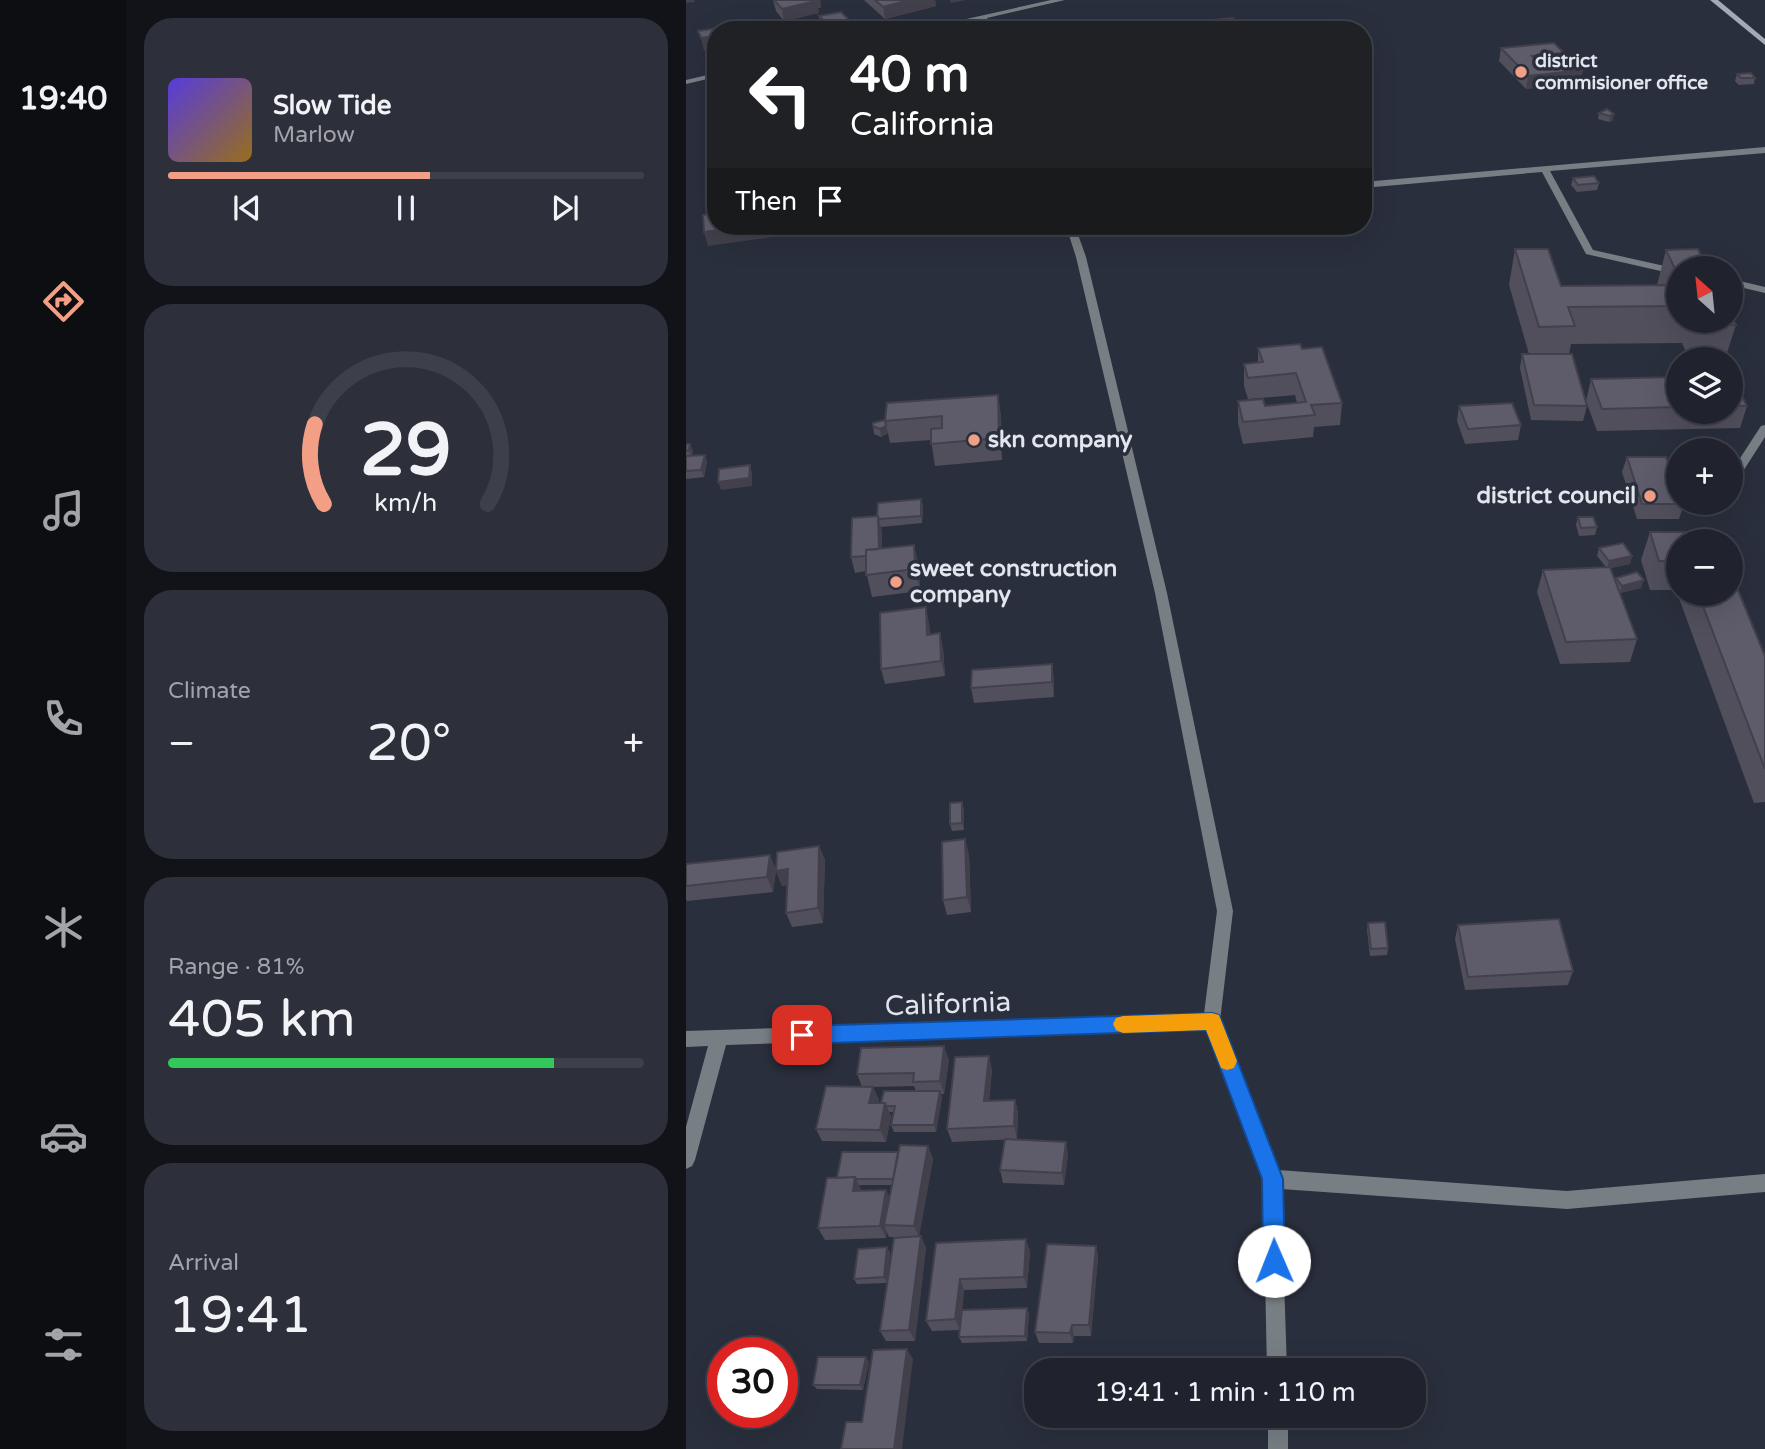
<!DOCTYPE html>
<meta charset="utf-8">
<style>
body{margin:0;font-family:"Varela Round",sans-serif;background:#2d2f3a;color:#f1f3f6;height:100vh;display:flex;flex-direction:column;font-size:26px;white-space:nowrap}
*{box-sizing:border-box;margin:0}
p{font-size:23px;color:#a2a4aa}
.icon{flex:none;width:38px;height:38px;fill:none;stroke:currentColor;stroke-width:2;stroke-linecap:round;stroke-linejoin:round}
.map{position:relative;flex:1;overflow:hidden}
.side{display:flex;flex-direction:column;gap:18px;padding:18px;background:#121319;width:560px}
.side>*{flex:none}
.top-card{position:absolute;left:21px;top:21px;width:665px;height:214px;border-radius:28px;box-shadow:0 7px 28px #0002,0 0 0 2px #3d404a;background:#202124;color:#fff;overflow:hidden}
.needle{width:46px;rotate:333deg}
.controls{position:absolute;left:980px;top:256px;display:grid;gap:14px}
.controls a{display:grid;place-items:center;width:77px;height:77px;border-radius:50%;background:#20232e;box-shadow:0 7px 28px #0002,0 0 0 2px #3d404a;font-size:35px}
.speed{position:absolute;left:21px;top:1337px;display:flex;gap:14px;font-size:35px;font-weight:700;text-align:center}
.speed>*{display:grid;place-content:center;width:91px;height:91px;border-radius:50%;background:#20232e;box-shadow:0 7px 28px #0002,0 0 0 2px #3d404a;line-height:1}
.speed .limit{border:10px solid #d22;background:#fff;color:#111}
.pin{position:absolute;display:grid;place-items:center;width:60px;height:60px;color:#fff;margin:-30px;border-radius:14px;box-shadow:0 4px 10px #0006}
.me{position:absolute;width:77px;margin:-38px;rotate:359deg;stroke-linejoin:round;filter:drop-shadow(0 0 5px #0008)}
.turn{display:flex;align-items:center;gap:24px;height:147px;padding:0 28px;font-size:32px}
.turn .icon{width:91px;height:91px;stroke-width:2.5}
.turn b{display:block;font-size:49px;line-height:60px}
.then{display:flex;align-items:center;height:66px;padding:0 28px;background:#0003;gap:14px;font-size:26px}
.big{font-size:52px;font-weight:600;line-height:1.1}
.side .card{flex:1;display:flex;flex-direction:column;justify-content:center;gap:10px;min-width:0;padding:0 24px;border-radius:28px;background:#2d2f3a}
.side .dial{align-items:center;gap:0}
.dial svg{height:182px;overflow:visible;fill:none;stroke:#3d404a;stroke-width:7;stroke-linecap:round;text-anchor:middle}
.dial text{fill:#f1f3f6;stroke:none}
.song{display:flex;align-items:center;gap:21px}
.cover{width:84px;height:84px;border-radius:10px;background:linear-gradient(135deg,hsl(250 70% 55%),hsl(40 70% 35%))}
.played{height:7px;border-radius:4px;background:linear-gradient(90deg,#f39f86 55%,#3d404a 55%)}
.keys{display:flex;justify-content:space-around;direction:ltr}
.heat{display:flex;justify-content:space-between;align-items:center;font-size:38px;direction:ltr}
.charge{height:10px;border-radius:5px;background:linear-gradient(90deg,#34c759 81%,#3d404a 0)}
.trip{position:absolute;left:338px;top:1358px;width:402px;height:70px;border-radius:28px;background:#20232e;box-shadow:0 7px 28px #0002,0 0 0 2px #3d404a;font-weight:600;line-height:70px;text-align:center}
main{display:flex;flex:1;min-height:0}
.tabs{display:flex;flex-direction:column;width:126px;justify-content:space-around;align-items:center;background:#0d0e12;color:#a2a4aa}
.tabs .icon{width:49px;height:49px}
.tabs .on{color:#f39f86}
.tabs b{font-size:32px;color:#f1f3f6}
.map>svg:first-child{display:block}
</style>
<main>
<nav class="tabs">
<b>19:40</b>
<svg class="icon on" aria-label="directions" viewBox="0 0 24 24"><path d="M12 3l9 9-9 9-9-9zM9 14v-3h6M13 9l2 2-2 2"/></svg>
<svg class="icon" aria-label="music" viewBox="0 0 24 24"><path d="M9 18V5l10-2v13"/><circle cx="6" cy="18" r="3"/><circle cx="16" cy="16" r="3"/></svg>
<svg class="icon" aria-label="phone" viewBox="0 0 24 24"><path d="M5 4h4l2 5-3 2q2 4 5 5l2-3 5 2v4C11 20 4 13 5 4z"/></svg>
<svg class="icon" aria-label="climate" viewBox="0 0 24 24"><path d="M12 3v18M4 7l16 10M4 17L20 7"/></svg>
<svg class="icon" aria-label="car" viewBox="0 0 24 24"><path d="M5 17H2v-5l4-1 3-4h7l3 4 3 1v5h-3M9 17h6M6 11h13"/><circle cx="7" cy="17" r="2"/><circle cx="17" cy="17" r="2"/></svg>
<svg class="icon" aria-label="filters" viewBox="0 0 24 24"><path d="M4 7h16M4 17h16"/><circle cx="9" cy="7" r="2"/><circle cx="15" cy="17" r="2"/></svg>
</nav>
<section class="side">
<div class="card">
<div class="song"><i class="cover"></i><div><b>Slow Tide</b><p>Marlow</p></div></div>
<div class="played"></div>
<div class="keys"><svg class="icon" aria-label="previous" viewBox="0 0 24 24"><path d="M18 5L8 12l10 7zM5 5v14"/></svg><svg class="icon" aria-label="pause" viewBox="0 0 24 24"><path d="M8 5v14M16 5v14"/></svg><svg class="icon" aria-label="next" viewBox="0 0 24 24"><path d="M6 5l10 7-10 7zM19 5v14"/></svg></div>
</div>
<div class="card dial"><svg viewBox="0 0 100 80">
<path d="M14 69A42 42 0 1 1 86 69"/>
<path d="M14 69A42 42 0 0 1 10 34" stroke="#f39f86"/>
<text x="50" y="56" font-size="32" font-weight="700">29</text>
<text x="50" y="72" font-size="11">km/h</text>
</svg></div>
<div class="card"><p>Climate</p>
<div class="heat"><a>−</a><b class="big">20°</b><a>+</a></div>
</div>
<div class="card"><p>Range · 81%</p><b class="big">405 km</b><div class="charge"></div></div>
<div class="card"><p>Arrival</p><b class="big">19:41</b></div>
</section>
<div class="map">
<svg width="1079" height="1449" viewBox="0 0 1079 1449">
<rect width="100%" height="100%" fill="#2a2f3d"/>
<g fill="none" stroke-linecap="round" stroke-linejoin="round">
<!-- street -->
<path fill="#787f84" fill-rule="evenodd" d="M365 0H379L301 18 307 30H299L294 20 246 30H231Z
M30 73V77L0 84V80Z
M1079 147V153L864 171 907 250 992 269V275L900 254 856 172 677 188V182Z
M380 226H389L400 257 481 593 547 911 534 1021 592 1170 881 1191 1079 1174V1192L881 1209 595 1189 601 1370H581L577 1179 520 1029 40 1045 9 1160 6 1166 0 1169V1127L22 1046 0 1047V1031L518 1014 531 911 469 593 390 257Z
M1045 279 1079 287V293L1045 285Z
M1079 425V437L1052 479H1045V472L1075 426Z
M582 1416H602V1449H582Z"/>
<!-- secondary -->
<path fill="#a1abb4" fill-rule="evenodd" d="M1024 0H1032L1079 39V45Z"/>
</g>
<!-- wall -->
<path fill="#514f5c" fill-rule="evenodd" d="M87 0H134L135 8H132L133 13 98 21 90 11Z
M178 0H249L250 6 199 19Z
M133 16 166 27 152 30H141L134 23Z
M815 48 878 53 877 63 897 70 894 83 840 89 813 61Z
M1051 74 1069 78 1068 84 1053 85 1049 81Z
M921 109 927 120 923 122 912 119 913 113Z
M887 178 913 183 911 190 891 192 885 185Z
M829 249 875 286 971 285 980 250 992 268V320H1045L1050 325 1039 359H1003L996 343 885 344 883 354 901 406 897 421 845 420 834 368 836 354H843L823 285Z
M572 348 616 349 656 403 654 425 628 427 627 437 557 444 552 423V401L579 406 611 403 609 395 562 399 558 386V364L572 363Z
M1045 376 1061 406 1054 428 911 431 900 401 905 379 992 377V411H1045Z
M312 395 315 417 316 460 249 466 245 440 204 443 202 433 195 437 188 434 187 426V423Z
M773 406 835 425 832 440 779 444 771 421Z
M0 444 7 451 6 455H19L21 462 18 477 0 479Z
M941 457 998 504 993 519H951L936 472Z
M235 499 237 507 236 523 195 527 196 549 233 567 234 591 186 597 180 571 169 573 165 557 191 516Z
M892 517 911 527 909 535 893 536 890 525Z
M964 532 992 541V593H1045L1079 656V802L1068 803 990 590H964L955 560Z
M913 548 946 556 944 564 924 568 929 581 930 578 955 588 934 593 951 639 944 662 874 664 851 592 857 570 920 567 911 556Z
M243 623 244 634 257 648 259 676 199 684 195 669Z
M366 664 368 697 288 703 285 688Z
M276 802 278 810V830L266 831 264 824Z
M133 846 139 860 137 923 106 927 100 913 101 885 96 886 90 871Z
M283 854 285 912 261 915 257 900Z
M84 855 90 870 87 892 1 901 0 899V864Z
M682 923 702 948 701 955 684 956 681 930Z
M772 925 887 971 882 985 779 990 769 939Z
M263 1060 258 1094H255L256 1098 250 1132H208L205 1125 208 1112H203L205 1116 200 1142 136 1141 130 1129 176 1087 171 1074ZM228 1086 230 1091 195 1103H192L193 1100 187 1087Z
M306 1069 303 1101 329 1100 332 1113 331 1139 266 1142 261 1129Z
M242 1146 247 1159 233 1236H235L240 1248 229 1341H200L194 1331 219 1237H203L201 1232 200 1238 139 1240 132 1228 151 1178 212 1152ZM173 1185H206L203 1197 200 1190 175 1191Z
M382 1154 378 1185 317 1183 314 1170Z
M250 1243 344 1251 341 1288 278 1290 276 1310 341 1308 343 1314 341 1341 276 1343 273 1337 274 1330 246 1331 240 1321Z
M410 1246 412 1257 405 1336H388L387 1343H353L349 1332Z
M201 1247 204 1253 201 1283 171 1284 168 1279Z
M183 1362 177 1390 131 1389 127 1385Z"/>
<!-- shaded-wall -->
<path fill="#42404b" d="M0 0H8L9 2 0 3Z
M127 0H134L135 8H132L133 13 98 21 96 9Z
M223 0H249L250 6 199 19 197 7Z
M264 0H280L265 3Z
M164 21 166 27 152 30H143L142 25Z
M551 25V30H507V28Z
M30 36V49L18 51 15 38Z
M878 53 876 65 844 69 846 56Z
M897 70 894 83 840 89 842 76Z
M928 114 927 120 923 122 924 116Z
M64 226H122L123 232 22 246 18 232Z
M312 395 315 417 316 460 313 438Z
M200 426 202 433 195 437 194 429Z
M4 444 7 451 6 458 3 450Z
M19 455 21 462 18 477 15 470Z
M64 465 66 473V486L35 490 32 482Z
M235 499 237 507 236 523 235 516Z
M192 516 196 531V569L193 554Z
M228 545 233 567 234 591 229 569Z
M946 556 944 564 921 569 923 561Z
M958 580 955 588 934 593 936 586Z
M240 607 243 623 245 650 241 635Z
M254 633 257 648 259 676 255 661Z
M366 664 368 679V697L366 682Z
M276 802 278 810V830L276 823Z
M279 839 283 854 285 912 281 897Z
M133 846 139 860 137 923 132 908Z
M84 855 90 870 87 892 81 877Z
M102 869 108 884 96 886 90 871Z
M258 1046 263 1060 258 1094 254 1081Z
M303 1056 306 1069 302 1114 298 1101Z
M187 1087 193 1100 189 1116 183 1103Z
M254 1091 256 1098 250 1132 248 1125Z
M329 1100 332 1113 331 1139 328 1126Z
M199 1103 205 1116 200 1142 194 1130Z
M380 1142 382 1154 378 1185 376 1173Z
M242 1146 247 1159 233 1237 228 1226Z
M169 1177 175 1189 173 1203 167 1191Z
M200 1190 205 1202 198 1225 201 1232 200 1238 194 1226Z
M235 1236 240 1248 229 1341 223 1330Z
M340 1239 344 1251 341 1288 338 1277Z
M410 1246 412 1257 405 1336 403 1325Z
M201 1247 204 1253 201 1283 198 1277Z
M274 1279 278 1290 274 1330 269 1319Z
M341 1308 343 1314 341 1341 339 1336Z
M386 1325 388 1336 387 1343 384 1333Z
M221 1349 227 1359 216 1449H208Z
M180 1357 183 1362 177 1390 174 1385Z"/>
<!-- building -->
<path fill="#5e5c6b" stroke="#42404b" stroke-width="2" d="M88 0H129L130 1 96 9Z
M189 0H223L197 7Z
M155 12 164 21 142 25 133 16Z
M547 18 551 25 507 28 503 22Z
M39 27 40 30H30V36L15 38 12 31Z
M868 43 878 53 846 56 855 65 888 62 897 70 842 76 815 48Z
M1065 73 1069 78H1055L1051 74Z
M921 109 928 114 924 116 913 113Z
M908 176 913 183 892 185 887 178Z
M30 213V226H64L18 232 17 215Z
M829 249H862L875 286 992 285V306L882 307 889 326 853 327Z
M1012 249 1021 268H992V275L980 250Z
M1045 315 1050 325H1015L1013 320H1045Z
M614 344 616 349 636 347 656 403 625 405 629 415 557 422 552 401 577 399 579 406 620 402 610 373 562 378 558 364 577 362 572 348Z
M836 354H886L901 406 848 405Z
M1045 376H1046L1061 406H1045Z
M992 377V407L916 409 905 379Z
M312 395 313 438 245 444V429L256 428V416L199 421 201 403Z
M826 403 835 425 782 429 773 406Z
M199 420 200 426 194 429 187 426V423Z
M0 444H4L3 450 0 451Z
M19 455 15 470 0 471V456Z
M941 457H980L992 489V502H997L998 504H956Z
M64 465 63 478 32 482 33 469Z
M235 499V516L193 519 192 516H191L192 503Z
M192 516 193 549 180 550V556L165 557 166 518Z
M892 517H907L911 527 895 528Z
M964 532H1028L1032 541H992V561H973Z
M937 543 946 556 923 561 913 548Z
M228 545 229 569 180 575V550Z
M924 567 951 639 880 642 857 570Z
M951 572 958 580 936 586 930 578Z
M1045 573 1079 656V769L1012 593H1045Z
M240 607 241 635 254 633 255 661 195 669 194 613Z
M366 664V682L285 688 286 670Z
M276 802V823L264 824V803Z
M279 839 281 897 257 900 256 842Z
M133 846 132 908 100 913 102 869 90 871 91 852Z
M84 855 81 877 0 886V864Z
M873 919 887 971 782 977 772 925Z
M699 922 702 948 685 949 682 923Z
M258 1046 254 1081 227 1082 228 1073 171 1074 175 1048Z
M303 1056 298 1101 329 1100 328 1126 261 1129 269 1057Z
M140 1086 187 1087 183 1103H199L194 1130 130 1129Z
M198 1091H254L248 1125H205L209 1106H200L199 1103H195Z
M319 1139 380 1142 376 1173 314 1170Z
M214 1145 242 1146 228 1226 198 1225Z
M156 1152H212L207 1179H170L169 1177 151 1178Z
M169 1177 167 1191 200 1190 194 1226 132 1228 141 1178Z
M235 1236 223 1330 194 1331 208 1238Z
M340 1239 338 1277 274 1279 269 1319 240 1321 250 1243Z
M361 1244 410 1246 403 1325H386L384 1333 349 1332Z
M201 1247 198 1277 168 1279 172 1249Z
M341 1308 339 1336 273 1337 276 1310Z
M221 1349 208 1449H155L160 1422H176L187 1350Z
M132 1357H180L174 1385H127Z"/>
<!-- route -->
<path fill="#1a73e8" stroke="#114b97" stroke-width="2" d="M526 1013 533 1015 536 1021 597 1179 599 1261 596 1269 588 1272 580 1269 577 1261 576 1179 520 1030 116 1044 109 1041 106 1035 109 1029 116 1026Z"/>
<!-- slow -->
<path fill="#f59e0b" d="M526 1013 533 1015 551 1061 548 1068 541 1070 535 1068 520 1030 437 1033 430 1030 427 1024 430 1018 437 1016Z"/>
<!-- markers -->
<g fill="#f39f86" stroke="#2a2f3d" stroke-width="2.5">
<circle cx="835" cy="72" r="7"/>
<circle cx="288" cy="440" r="7"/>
<circle cx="964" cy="496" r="7"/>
<circle cx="210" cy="582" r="7"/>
</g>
<g text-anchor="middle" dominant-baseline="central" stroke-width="7" stroke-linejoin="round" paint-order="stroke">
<!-- far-poi labels -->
<g font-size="19" font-weight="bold" fill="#e1e5ee" stroke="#2a2f3d" text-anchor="start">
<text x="849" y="61">district<tspan x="849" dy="22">commisioner office</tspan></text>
</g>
<!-- poi labels -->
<g font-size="23" font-weight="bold" fill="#e1e5ee" stroke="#2a2f3d" text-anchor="start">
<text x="302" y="440">skn company</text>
<text x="950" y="496" text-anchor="end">district council</text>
<text x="224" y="569">sweet construction<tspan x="224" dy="26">company</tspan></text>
</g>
<!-- near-street labels -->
<g font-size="28" fill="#e1e5ee" stroke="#2a2f3d">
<text transform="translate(262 1004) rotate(-2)">California</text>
</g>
</g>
</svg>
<div class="controls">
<a><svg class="needle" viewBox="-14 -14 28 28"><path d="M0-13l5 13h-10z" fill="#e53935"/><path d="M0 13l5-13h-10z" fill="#a2a4aa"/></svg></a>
<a><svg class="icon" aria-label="layers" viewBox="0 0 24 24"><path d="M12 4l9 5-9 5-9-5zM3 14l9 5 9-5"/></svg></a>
<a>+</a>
<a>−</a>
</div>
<div class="speed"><div class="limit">30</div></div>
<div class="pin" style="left:116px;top:1035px;background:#d93025"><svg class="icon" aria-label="arrive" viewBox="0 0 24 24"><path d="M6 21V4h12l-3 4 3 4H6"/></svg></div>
<svg class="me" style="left:588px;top:1261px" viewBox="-20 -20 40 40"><circle r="19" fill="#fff"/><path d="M0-13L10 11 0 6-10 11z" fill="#1a73e8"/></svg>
<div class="trip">19:41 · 1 min · 110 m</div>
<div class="top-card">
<div class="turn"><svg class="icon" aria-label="left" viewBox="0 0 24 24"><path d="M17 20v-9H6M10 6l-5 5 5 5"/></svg><div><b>40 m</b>California</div></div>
<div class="then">Then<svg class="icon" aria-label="arrive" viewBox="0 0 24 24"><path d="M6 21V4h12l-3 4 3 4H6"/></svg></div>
</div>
</div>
</main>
